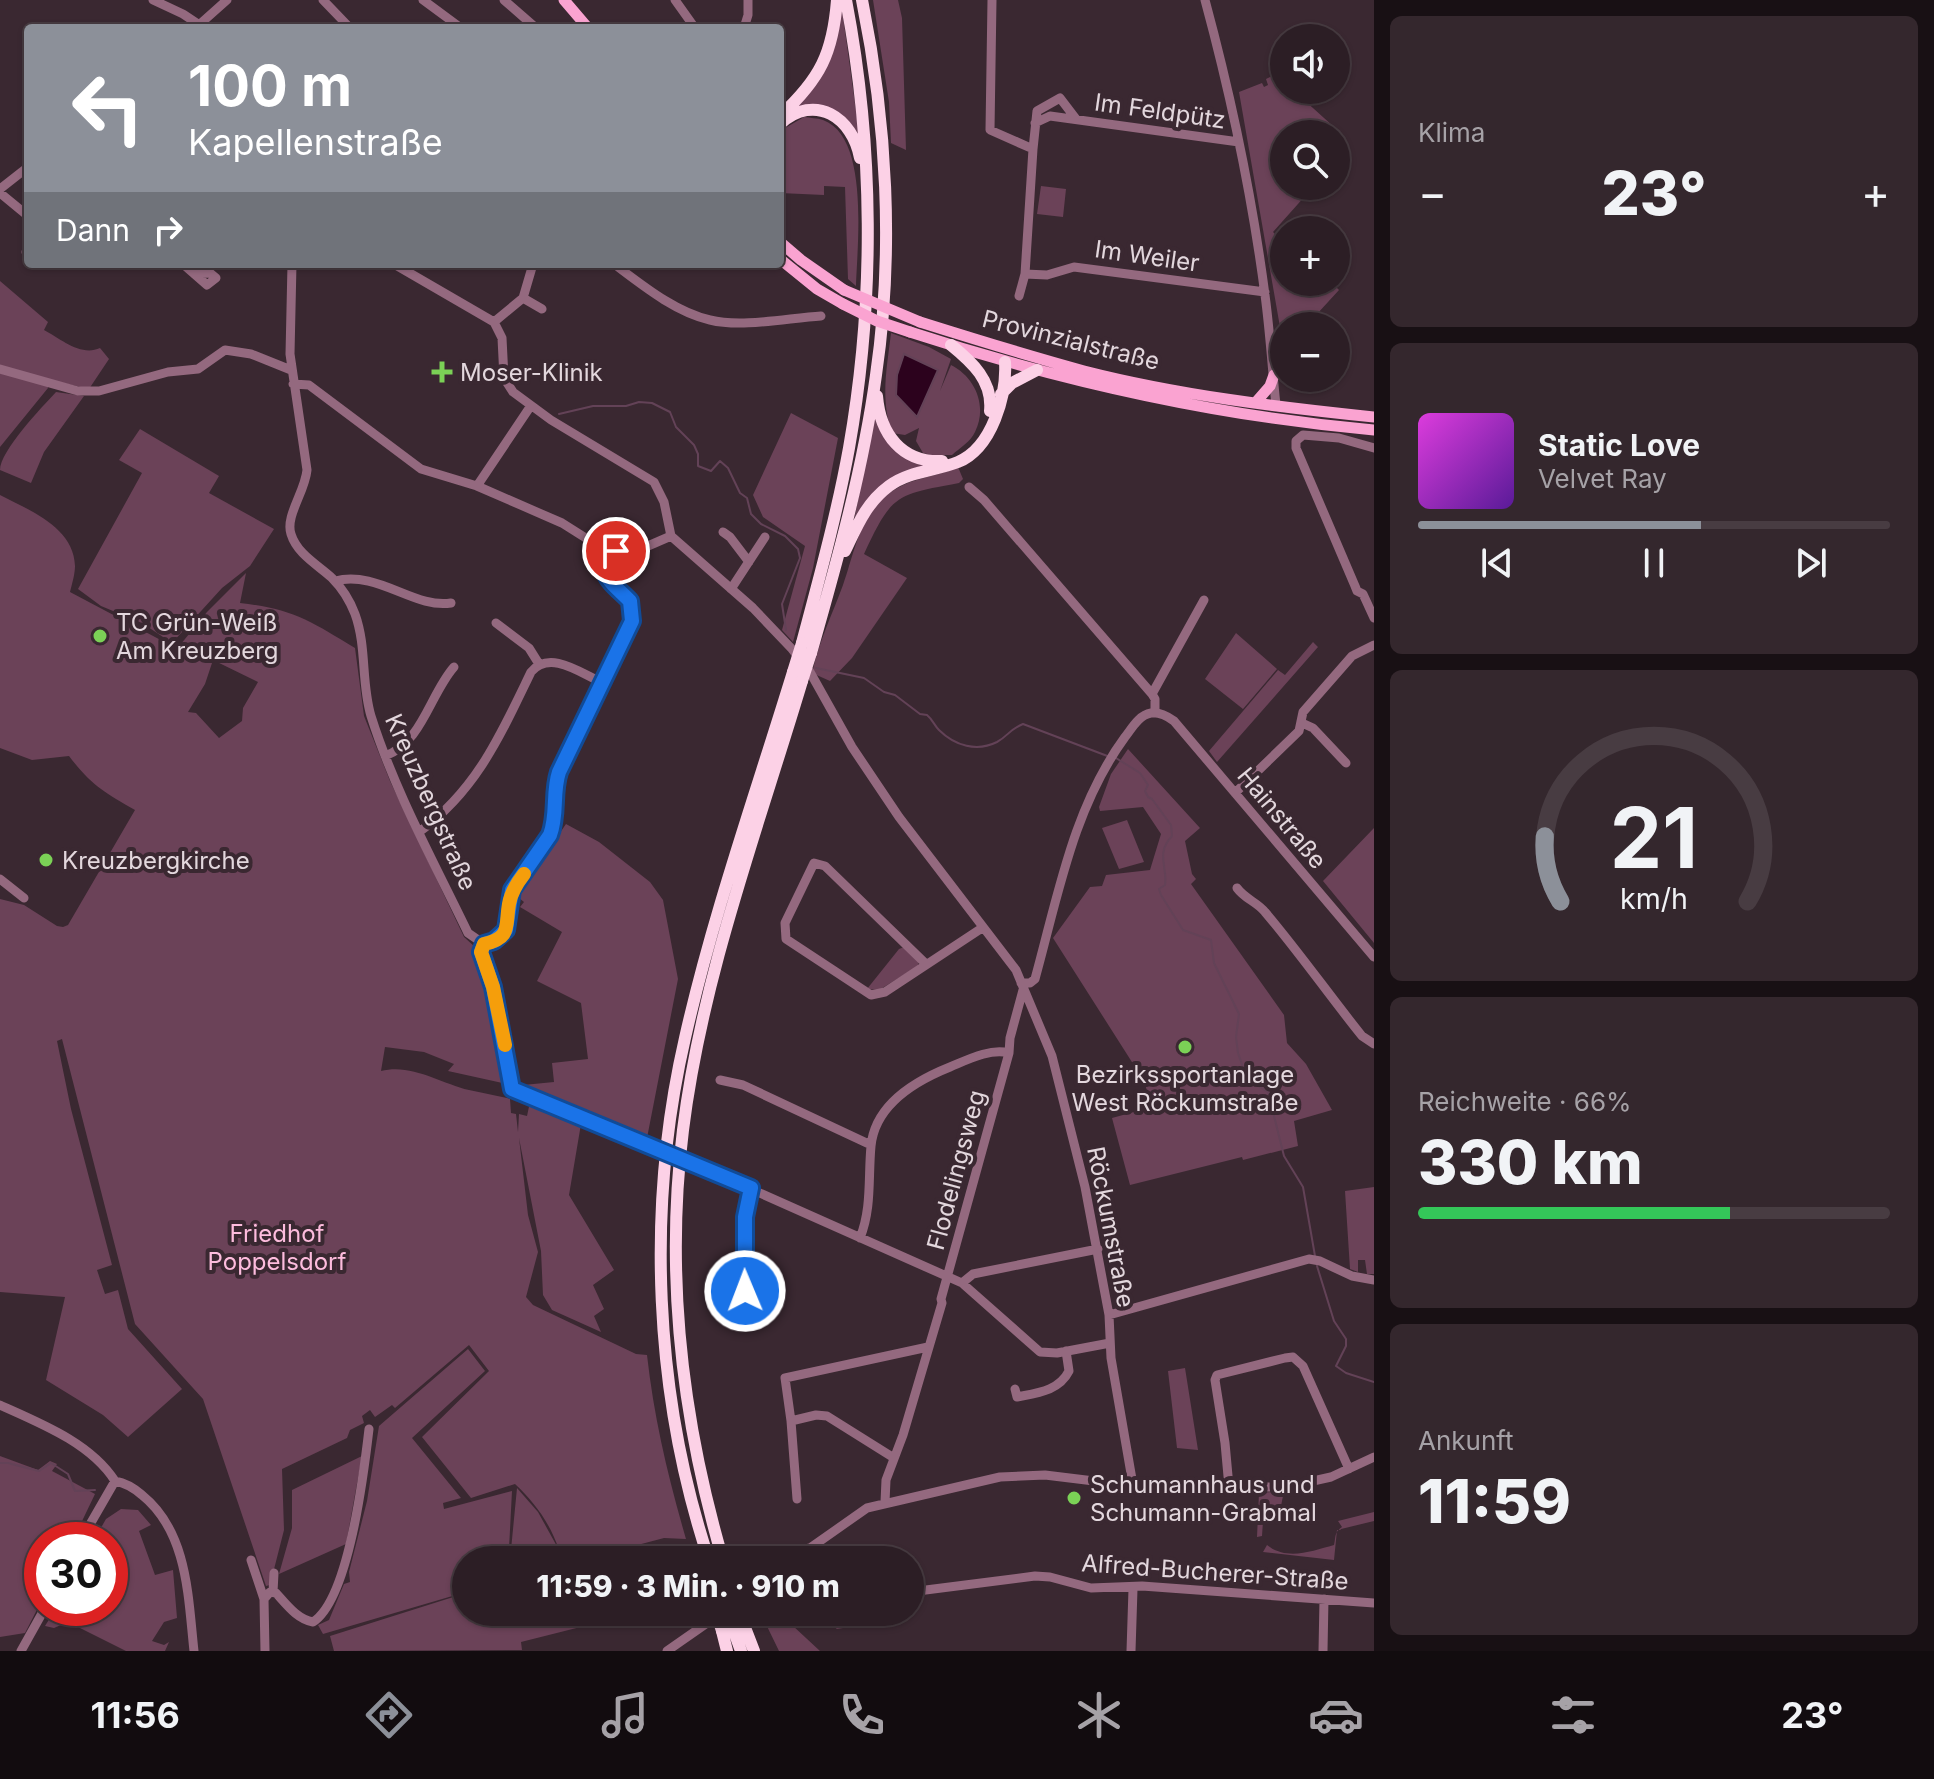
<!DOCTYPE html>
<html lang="de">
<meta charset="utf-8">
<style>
body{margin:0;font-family:Inter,sans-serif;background:#34272d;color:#f1f3f6;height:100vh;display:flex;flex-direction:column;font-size:30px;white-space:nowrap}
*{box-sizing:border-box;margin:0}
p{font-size:26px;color:#a6a2a7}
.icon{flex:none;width:44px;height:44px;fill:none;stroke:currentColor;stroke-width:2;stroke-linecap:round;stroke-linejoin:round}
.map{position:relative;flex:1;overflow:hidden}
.drawer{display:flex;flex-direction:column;gap:16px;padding:16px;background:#181014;width:560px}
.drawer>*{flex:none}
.banner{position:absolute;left:24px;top:24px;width:760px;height:244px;border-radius:8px;box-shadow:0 2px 6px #0004,0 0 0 2px #483c42;background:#8c9099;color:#fff;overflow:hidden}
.buttons{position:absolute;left:1270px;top:24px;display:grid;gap:16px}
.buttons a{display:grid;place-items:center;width:80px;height:80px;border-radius:50%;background:#2c1e25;box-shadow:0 2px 6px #0004,0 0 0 2px #483c42;font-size:40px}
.speed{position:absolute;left:24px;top:1522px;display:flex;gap:16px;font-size:40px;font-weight:700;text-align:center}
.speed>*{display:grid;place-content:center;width:104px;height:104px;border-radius:50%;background:#2c1e25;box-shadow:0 2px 6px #0004,0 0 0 2px #483c42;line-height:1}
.speed .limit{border:12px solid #d22;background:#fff;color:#111}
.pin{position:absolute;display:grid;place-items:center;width:68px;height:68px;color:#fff;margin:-34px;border:4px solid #fff;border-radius:50%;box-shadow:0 2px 8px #0007}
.me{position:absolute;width:88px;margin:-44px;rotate:359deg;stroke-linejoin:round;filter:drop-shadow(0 0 6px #0008)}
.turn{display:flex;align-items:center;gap:28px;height:168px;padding:0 32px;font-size:36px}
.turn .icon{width:104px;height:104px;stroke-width:2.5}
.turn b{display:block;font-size:56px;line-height:68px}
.then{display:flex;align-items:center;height:76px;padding:0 32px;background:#0003;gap:16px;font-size:30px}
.big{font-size:60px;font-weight:800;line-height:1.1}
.drawer .card{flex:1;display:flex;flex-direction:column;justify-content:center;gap:12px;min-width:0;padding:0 28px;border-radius:12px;background:#34272d}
.drawer .dial{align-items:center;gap:0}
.dial svg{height:208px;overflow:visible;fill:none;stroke:#483c42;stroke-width:7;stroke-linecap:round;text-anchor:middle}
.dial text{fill:#f1f3f6;stroke:none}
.song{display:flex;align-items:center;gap:24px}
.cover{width:96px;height:96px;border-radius:12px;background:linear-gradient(135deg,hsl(300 70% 55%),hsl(270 70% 35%))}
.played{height:8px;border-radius:4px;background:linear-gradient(90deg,#8c9099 60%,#483c42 60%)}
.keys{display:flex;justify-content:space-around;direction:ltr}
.heat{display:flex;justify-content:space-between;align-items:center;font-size:44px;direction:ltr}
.charge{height:12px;border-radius:6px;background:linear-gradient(90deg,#34c759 66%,#483c42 0)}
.trip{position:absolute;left:452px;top:1546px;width:472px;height:80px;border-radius:40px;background:#2c1e25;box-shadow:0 2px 6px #0004,0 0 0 2px #483c42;font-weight:800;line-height:80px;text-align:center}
.menu{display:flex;height:128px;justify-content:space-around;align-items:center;background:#120c0f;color:#a6a2a7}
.menu .icon{width:56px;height:56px}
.menu .current{color:#8c9099}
.menu b{font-size:36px;color:#f1f3f6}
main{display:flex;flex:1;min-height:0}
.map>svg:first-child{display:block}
</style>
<main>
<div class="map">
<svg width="1374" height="1651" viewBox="0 0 1374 1651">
<rect width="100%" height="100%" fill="#3a2831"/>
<!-- green -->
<path fill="#6b4258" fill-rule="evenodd" d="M873 0H898L902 18 906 150 891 143 889 102Z
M842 9 860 140 846 121 794 111Z
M1284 70V90H1293L1334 127 1338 134 1336 138V134H1284V186H1314L1273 232 1284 243V282H1331L1339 290 1306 326H1284V350L1239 92 1262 83 1264 87 1268 85 1266 79Z
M804 117C810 118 817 118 823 120 870 137 857 246 856 286L848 279 845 187 824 186V195L780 193V131Z
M1041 186 1066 189 1063 217 1037 214Z
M0 281 48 322 44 330C61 339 81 357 100 348L109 359 89 389 0 368Z
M891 333 929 347 951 359 940 391 951 365C975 377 988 406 975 432 971 441 960 448 952 455H931L923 453 916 441 919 428 905 435 892 433C880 399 887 368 891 333ZM904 355 938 371 917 416Z
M0 372 47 384 48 388 0 447Z
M56 392 84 396 44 452 31 483 0 470C0 451 42 407 56 392Z
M876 411 879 423 927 464 915 471 854 520Z
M791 413 838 438 813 568 793 642 782 630 805 546 763 517 753 495Z
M140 429 219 476 209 493 274 529 250 566 222 588 172 643 142 623 101 606 78 589 142 473 119 460Z
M958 467 963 479 959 483C895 495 892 494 864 554L907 578 852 658 830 681 812 673C819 641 832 615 843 585 855 551 860 511 894 490 914 477 937 477 958 467Z
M0 495C29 510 74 527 75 566 75 574 72 584 70 592L172 646 169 654 176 650 207 612 246 573 240 603C293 609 310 621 355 648L364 716 390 781 464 937 475 947 482 978 486 983 497 1026 507 1084 448 1071 454 1064 424 1052 385 1047 381 1071C411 1063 440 1083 469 1090 482 1093 494 1095 507 1098L510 1099 511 1113 516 1114 518 1132 519 1114 527 1116 530 1102 581 1124 569 1195 614 1270 593 1285 604 1309 594 1316 601 1332 552 1310 543 1295 541 1251 519 1138 528 1215 538 1252 526 1297 533 1305 636 1354 647 1355C654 1418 668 1477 686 1539L664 1538 630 1547 633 1560H510L517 1488 538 1512 559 1550C550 1523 535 1503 515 1484L471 1498 422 1437 489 1371 469 1345 395 1408 392 1405 375 1417 370 1410 362 1416 364 1423 350 1430 347 1438 282 1469 284 1530 270 1585 266 1586 203 1399 135 1324 62 1039 57 1041 71 1109 112 1265 97 1270 105 1294 118 1290 128 1329 182 1389 128 1437 103 1415 46 1380 65 1297 0 1292V899L24 905 57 926 63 927 68 925 135 810C104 792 92 786 69 756L32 760 0 748ZM213 660 258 682 243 708 242 721 219 738 196 713 188 712 205 684Z
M1236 633 1277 669 1243 709 1205 679Z
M1313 642 1318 647 1217 762 1209 751 1278 670 1285 675Z
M1128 749 1200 828 1185 841 1192 874 1196 879 1191 884 1284 1015 1287 1043 1306 1064 1332 1110 1294 1121 1298 1146 1243 1160 1242 1157 1130 1185 1112 1118 1152 1107 1144 1081 1053 938 1090 887 1102 886 1106 875 1150 870 1161 834 1143 807 1100 811 1099 807 1111 774Z
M1127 820 1144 862 1119 869 1102 828Z
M566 824 599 842 650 882 663 900 678 979 647 1138 522 1092 513 1086 554 1082 552 1063 588 1059 581 1003 537 981 562 932 520 907 524 902 519 898V892Z
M1374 828V943L1323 881Z
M904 947 919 961 918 966 879 990 867 989 899 949Z
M1374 1187V1274H1367L1365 1260H1358V1272L1350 1269 1345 1191Z
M468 1349 485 1371 412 1438 461 1498 443 1503 444 1509 512 1491 509 1549 493 1545 491 1548 508 1555 507 1560H466V1592L323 1634 318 1625 329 1620 344 1584 350 1582 349 1572 367 1501 379 1426Z
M1185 1368 1198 1450 1177 1448 1168 1371Z
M0 1456 38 1470 50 1461 57 1464 52 1471 95 1494 73 1540H42V1600L25 1633 0 1637Z
M362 1456 346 1544 279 1574 292 1528V1490Z
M1284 1491 1280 1511 1263 1521 1262 1536 1257 1537 1259 1493Z
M121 1509 138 1510 151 1525 139 1531 155 1575 173 1570 177 1618 164 1622 152 1641 164 1645 169 1642 165 1651H126L68 1622 54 1628 45 1626 56 1608H110V1540H94L106 1519Z
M1374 1512V1521L1337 1530 1334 1560 1263 1552 1267 1545C1287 1561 1312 1551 1334 1545 1336 1537 1334 1532 1342 1527L1338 1521Z
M466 1593V1612H640L521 1642 522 1650 334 1651 330 1636Z
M760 1612H778L820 1651H779Z
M844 1612H890L892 1620 837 1629 830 1624Z"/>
<!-- water -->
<path fill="#2c021d" stroke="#634257" stroke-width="2" d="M904 354 938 370 917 417 896 395 897 375Z"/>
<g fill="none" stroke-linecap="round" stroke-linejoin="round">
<!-- stream -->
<path stroke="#634257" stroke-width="2" d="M559 414 593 406H626L639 402 652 403 670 412 676 427 694 445 698 454V466L711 471 720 461 728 468 740 493 747 498 751 514 761 524 785 536 798 549 800 558 782 604 786 630
M816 668 864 678 884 692 895 695 920 714 927 715C933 720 934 725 939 730 955 746 977 752 997 742 1008 736 1010 729 1023 724L1110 757
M1116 758 1140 773 1148 785 1145 791 1148 797 1152 799 1171 825 1172 836C1155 854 1168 867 1165 885L1159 889 1161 895 1183 930 1211 940 1214 963 1239 1014 1236 1037 1238 1053 1247 1079 1268 1092 1284 1156 1303 1187 1315 1256
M1317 1266 1334 1321 1346 1339V1346L1336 1366 1346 1373 1374 1382
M0 1463H8L39 1471 51 1463 68 1474 75 1491 95 1490"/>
<!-- minor -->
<path stroke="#94697f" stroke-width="9" d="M153 0 183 14 204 28
M323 0 350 28
M423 0 461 28
M504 0 536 28
M675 0 695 28
M992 0 990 130 1033 149 1025 274 1019 296
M1205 0C1231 96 1252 196 1265 295 1270 332 1272 368 1276 405
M200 24 227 0
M744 28 748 15V0
M1035 123 1050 116 1239 142
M1033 149 1037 111 1060 98 1076 119
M0 189 28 167
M0 193 28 216
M26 252 28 250
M183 264 207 285 216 278 210 273 194 274
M292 264 290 354 307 470C305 492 285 516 291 534 297 554 318 565 332 578 341 587 350 601 355 614 367 647 361 683 371 716 395 792 434 862 468 933L484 944
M394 264 494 322 502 338 504 378 513 392 551 420 654 482 664 502 671 536 753 608 792 649 810 672 852 747 899 817 1016 970 1052 1056 1085 1187 1109 1315 1111 1358 1133 1485
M614 264C642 285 675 312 710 320 742 328 788 318 821 316
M1025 274 1047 275 1074 267 1265 292
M523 298 542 309
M494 322 523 298 533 264
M0 369 78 391H99L168 372 198 369 225 350 251 354 291 370
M293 384 309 385 421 469 477 486
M530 407 477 486 562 523 611 554
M1374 448 1339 438 1303 435 1296 441V448L1355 586 1357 591 1363 594 1374 618
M969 487 984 500 1152 694 1155 699V713
M723 532 730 537 749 562
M335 581C378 570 414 609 451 603
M731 589 765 537
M496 623 529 648 539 664
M1152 694 1204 600
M1302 723 1313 728 1346 763
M385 756C422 743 430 694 454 667
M1235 793 1299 731 1303 712 1352 656 1374 645
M419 832C477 790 501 734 531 672 550 649 582 674 603 683
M0 879 24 898
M1237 888C1245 899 1257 902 1265 912 1299 952 1329 995 1362 1036L1374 1044
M484 944C519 936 501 913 513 890 524 868 547 850 553 827 558 808 552 792 559 772L632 621 630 601C615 586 589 571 616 551L641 549 671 536
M484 944 481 952 493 987 512 1089 656 1148
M926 964 825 866 814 863 785 923 786 939 871 995 885 992 982 928
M1021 983H1030L1035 979C1058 896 1073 808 1125 737 1132 728 1139 715 1151 713 1160 712 1167 716 1174 721L1374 957
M720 1080 743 1085 871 1145
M690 1162 962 1283 1040 1352 1057 1353 1110 1343
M860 1238C872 1208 868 1178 871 1146 875 1105 915 1081 950 1067 967 1060 990 1048 1009 1053
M962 1283 973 1274 1098 1249
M750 1304C739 1277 741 1216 751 1188
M1109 1315 1309 1259 1320 1261 1352 1276 1374 1280
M1015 1389 1017 1397C1037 1393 1059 1391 1069 1371L1066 1351
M0 1405C40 1423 91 1443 115 1481 126 1483 134 1488 142 1495 188 1532 188 1597 194 1651
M791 1421 816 1415 827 1416 894 1458
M1229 1487 1225 1443 1215 1380 1217 1375 1285 1358 1293 1357 1303 1366 1349 1469
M797 1499 791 1421 785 1378 928 1347
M885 1502 886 1480 903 1435 942 1303 941 1299 1009 1053 1010 1038 1023 990
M81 1540 115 1481
M809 1548 819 1560
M251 1560 264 1599 265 1651
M793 1560 867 1508 1000 1477 1045 1475 1143 1487H1286L1331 1477 1374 1457
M273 1592 274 1573
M910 1592 1035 1576 1050 1577 1091 1588 1142 1586 1374 1603
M264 1599 270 1592 276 1593C287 1605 297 1619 313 1622 349 1599 364 1472 369 1429
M21 1651 45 1608
M667 1651 720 1614
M1131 1651 1133 1589
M1323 1651 1324 1599"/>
<!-- major -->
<path stroke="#faa3d1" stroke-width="11" d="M564 0 588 28
M780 242 801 260 844 290
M780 259 817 289 843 304
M920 322C974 339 1029 356 1084 371 1178 395 1277 407 1374 417
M910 332C1060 381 1217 416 1374 430
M1256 402 1270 386 1274 375"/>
<!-- highway -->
<path stroke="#fcd1e6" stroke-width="12" d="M781 115C820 79 833 53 837 0
M780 124C815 92 853 118 860 158
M951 345C972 362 993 381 990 411
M1001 394 1012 383 1037 370
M877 396C880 434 902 463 942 461
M845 551C857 526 866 503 889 486 909 471 935 471 958 462 992 448 1007 395 1005 362
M802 643C819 579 837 514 849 448 875 301 874 146 846 0
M811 653C837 562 863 470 876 375 894 252 887 122 862 0
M709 1560C654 1395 646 1207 685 1038 713 914 756 793 793 672
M723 1560C682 1420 665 1275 683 1130 702 977 758 828 802 681
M727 1612 741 1651
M739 1612 754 1651
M722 1631 727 1651"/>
<!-- minor-bridge -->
<path stroke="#94697f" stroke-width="9" d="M656 1148 690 1162"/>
<!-- major-bridge -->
<path stroke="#faa3d1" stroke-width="11" d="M844 290 920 322
M843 304 877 321 910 332"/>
<!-- highway-bridge -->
<path stroke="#fcd1e6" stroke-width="12" d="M793 672 802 643
M802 681 811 653
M716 1612 722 1631"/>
</g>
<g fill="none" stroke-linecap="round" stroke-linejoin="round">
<!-- route casing -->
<g stroke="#114b97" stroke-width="20">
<path id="route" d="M616 551C590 571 615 585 630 601L632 621 559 772C552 793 558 814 550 835L512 890 506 930 494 941 484 944 481 952 493 987 512 1089 751 1188 745 1217V1291"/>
</g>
<!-- route -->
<use href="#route" stroke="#1a73e8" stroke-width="14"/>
<!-- slow -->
<path stroke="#f59e0b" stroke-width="14" d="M505 1045 493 987 481 952 484 944C512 938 505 926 509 904 511 892 517 883 524 874"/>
</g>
<!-- markers -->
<g fill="#7bd156" stroke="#3a2831" stroke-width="3">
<path d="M438 360h8v8h8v8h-8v8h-8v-8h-8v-8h8z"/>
<circle cx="100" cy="636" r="8"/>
<circle cx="46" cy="860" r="8"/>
<circle cx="1185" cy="1047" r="8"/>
<circle cx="1074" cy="1498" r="8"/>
</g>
<g text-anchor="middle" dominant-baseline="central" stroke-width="8" stroke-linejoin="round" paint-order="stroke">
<!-- street labels -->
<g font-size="24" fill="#e3d7dd" stroke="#3a2831">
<text transform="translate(1160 111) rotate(8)">Im Feldpütz</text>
<text transform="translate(1147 256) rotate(8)">Im Weiler</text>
<text transform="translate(1071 340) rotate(14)">Provinzialstraße</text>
<text transform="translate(431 802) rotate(66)">Kreuzbergstraße</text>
<text transform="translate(1282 818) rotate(50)">Hainstraße</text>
<text transform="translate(956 1170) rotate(-75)">Flodelingsweg</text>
<text transform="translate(1111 1227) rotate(79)">Röckumstraße</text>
<text transform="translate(1215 1572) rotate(4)">Alfred-Bucherer-Straße</text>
</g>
<!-- poi labels -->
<g font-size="24" fill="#e3d7dd" stroke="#3a2831" text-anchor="start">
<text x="460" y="372">Moser-Klinik</text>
<text x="116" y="622">TC Grün-Weiß<tspan x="116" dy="28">Am Kreuzberg</tspan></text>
<text x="62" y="860">Kreuzbergkirche</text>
<text x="1185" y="1074" text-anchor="middle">Bezirkssportanlage<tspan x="1185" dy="28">West Röckumstraße</tspan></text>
<text x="1090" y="1484">Schumannhaus und<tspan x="1090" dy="28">Schumann-Grabmal</tspan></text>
</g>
<!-- park labels -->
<g font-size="24" fill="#fdbcdd" stroke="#3a2831">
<text x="277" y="1233">Friedhof<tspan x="277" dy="28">Poppelsdorf</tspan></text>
</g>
</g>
</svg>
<div class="buttons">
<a><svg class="icon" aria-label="sound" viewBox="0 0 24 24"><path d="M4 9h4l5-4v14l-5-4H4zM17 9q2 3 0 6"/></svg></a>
<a><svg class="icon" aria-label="search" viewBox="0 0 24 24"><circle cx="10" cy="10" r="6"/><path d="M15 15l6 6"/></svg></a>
<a>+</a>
<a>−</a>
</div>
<div class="speed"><div class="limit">30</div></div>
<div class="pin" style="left:616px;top:551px;background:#d93025"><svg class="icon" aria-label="arrive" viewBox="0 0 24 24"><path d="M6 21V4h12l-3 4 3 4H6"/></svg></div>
<svg class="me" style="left:745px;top:1291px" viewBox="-20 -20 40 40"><circle r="17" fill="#1a73e8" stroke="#fff" stroke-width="3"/><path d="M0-11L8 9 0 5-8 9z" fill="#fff"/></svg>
<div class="trip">11:59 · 3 Min. · 910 m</div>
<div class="banner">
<div class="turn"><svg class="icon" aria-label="left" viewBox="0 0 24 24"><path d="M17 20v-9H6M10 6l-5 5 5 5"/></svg><div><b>100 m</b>Kapellenstraße</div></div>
<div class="then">Dann<svg class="icon" aria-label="right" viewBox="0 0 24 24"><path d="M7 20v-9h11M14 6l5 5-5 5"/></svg></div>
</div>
</div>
<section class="drawer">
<div class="card"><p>Klima</p>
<div class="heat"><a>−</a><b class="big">23°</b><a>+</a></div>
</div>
<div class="card">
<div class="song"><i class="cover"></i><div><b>Static Love</b><p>Velvet Ray</p></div></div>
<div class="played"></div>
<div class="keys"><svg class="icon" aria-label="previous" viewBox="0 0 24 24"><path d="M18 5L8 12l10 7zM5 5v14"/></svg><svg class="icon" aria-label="pause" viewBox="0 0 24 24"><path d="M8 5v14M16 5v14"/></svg><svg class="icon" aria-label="next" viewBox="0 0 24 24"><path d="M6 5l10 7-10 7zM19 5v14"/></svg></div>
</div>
<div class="card dial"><svg viewBox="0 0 100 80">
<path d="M14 69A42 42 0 1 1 86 69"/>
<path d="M14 69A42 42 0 0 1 8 44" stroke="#8c9099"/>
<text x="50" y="56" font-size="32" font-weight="700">21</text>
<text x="50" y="72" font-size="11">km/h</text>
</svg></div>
<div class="card"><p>Reichweite · 66%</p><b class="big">330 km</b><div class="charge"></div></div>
<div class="card"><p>Ankunft</p><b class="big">11:59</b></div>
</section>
</main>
<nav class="menu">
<b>11:56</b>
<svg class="icon current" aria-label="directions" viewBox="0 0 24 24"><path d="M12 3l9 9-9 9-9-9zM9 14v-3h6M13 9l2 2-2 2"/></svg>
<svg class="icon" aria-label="music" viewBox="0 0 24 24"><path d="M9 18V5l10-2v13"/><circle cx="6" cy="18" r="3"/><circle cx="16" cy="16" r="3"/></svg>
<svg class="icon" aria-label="phone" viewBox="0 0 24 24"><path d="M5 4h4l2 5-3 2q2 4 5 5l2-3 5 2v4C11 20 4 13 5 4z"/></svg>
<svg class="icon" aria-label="climate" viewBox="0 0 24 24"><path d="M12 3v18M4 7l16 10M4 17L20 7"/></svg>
<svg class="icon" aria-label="car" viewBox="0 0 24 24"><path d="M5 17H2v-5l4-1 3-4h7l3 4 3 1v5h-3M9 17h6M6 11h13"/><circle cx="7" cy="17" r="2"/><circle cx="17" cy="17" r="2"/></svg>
<svg class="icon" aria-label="filters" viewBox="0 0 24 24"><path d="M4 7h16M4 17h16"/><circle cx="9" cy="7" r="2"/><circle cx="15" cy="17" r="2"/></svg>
<b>23°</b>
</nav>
